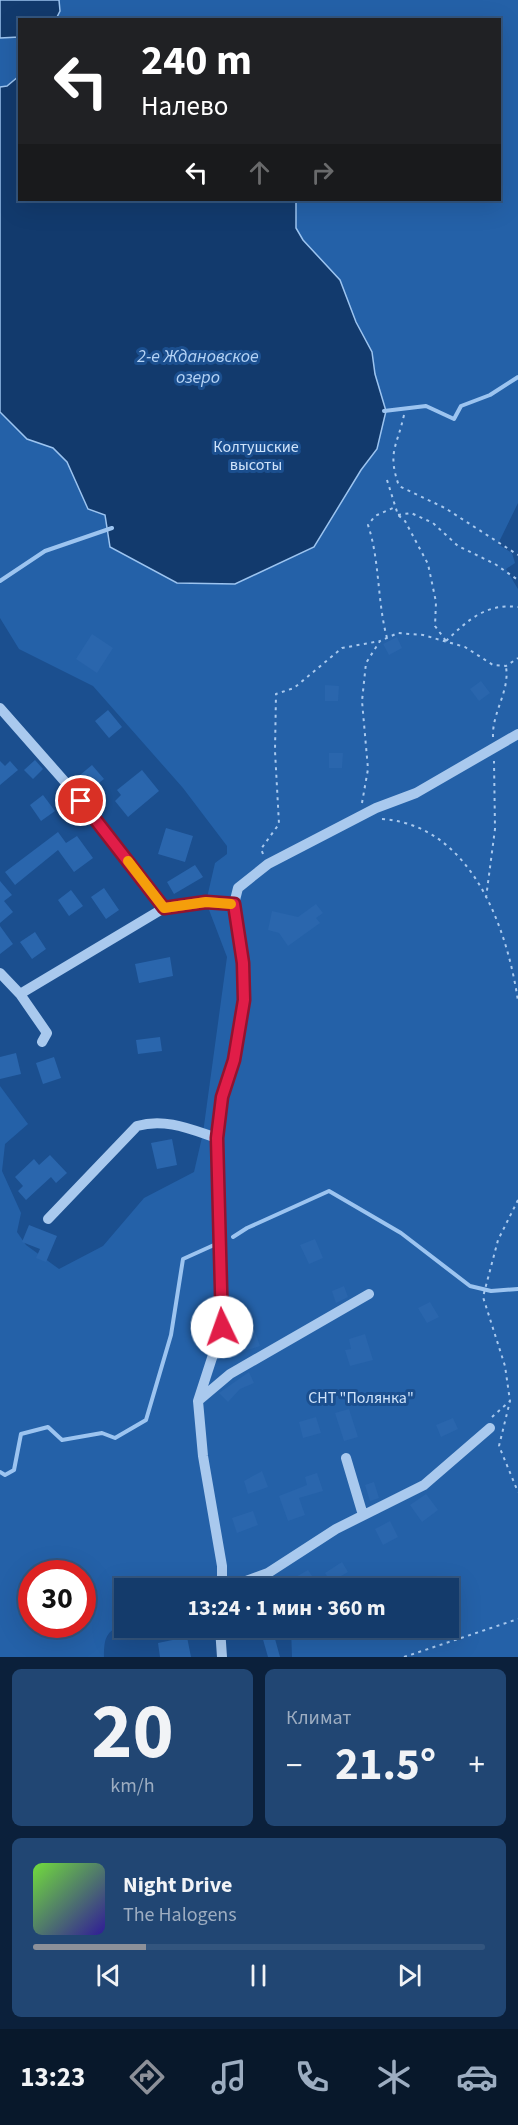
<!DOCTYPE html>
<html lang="ru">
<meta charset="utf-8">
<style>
body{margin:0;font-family:"Source Sans 3",sans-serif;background:#214673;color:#f1f3f6;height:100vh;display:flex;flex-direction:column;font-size:22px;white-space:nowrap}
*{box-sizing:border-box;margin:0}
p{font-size:20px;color:#9dadc1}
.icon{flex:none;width:33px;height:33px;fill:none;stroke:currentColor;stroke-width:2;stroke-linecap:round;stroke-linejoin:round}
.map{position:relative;height:1657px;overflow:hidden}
.side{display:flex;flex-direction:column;gap:12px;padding:12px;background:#0b203b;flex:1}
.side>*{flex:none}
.hud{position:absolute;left:18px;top:18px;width:483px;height:183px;border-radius:0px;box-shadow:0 6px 24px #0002,0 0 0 2px #33557e;background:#202124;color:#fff;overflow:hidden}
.speed{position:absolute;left:18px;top:1560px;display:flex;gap:12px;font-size:30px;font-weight:700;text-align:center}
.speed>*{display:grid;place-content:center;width:78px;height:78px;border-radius:50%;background:#143b6b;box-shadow:0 6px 24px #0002,0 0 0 2px #33557e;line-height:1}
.speed .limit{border:9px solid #d22;background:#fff;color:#111}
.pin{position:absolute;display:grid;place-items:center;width:51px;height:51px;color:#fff;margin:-26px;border:3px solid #fff;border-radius:50%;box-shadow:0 2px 6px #0007}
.me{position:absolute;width:66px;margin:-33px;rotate:357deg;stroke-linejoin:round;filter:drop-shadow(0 0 4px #0008)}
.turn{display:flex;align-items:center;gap:21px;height:126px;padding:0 24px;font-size:27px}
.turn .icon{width:78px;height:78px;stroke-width:2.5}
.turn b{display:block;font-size:42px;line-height:51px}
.lanes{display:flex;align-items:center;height:57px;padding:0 24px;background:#0003;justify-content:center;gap:30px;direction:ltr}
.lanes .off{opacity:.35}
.big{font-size:45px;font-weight:700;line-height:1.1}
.side .tile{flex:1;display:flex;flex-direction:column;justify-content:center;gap:9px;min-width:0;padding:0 21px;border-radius:9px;background:#214673}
.side .dial{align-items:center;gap:0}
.dial b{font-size:78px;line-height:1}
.song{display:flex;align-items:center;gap:18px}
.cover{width:72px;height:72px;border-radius:9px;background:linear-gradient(135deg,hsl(100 70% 55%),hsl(250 70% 35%))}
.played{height:6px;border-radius:3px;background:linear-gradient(90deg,#8c9099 25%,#33557e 25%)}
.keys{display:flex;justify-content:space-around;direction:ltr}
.heat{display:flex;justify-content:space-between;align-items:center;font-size:33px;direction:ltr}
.side .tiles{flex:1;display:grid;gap:12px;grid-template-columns:1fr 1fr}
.tile:last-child{grid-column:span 2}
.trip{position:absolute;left:114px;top:1578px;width:345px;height:60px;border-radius:0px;background:#143b6b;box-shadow:0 6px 24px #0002,0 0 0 2px #33557e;font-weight:700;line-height:60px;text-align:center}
.tabs{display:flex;height:96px;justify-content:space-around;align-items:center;background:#08182b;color:#9dadc1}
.tabs .icon{width:42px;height:42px}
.tabs .current{color:#8c9099}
.tabs b{font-size:27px;color:#f1f3f6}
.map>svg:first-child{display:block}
</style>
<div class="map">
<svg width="518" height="1657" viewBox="0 0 518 1657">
<rect width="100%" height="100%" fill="#1b4f8f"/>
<!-- green -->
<path fill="#2461a8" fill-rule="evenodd" d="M0 0H518V503L498 544 512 553 515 563 506 569 518 589V1657H292L291 1628H448V1588H124V1624C106 1631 104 1638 104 1657H0V1086L28 1124 5 1144 2 1171 21 1213 17 1232 26 1245 59 1269 103 1246 144 1198 194 1172 203 1133 227 957 206 902 215 863 227 854V846L183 788 93 686 19 649 0 618ZM20 20H500V200H20ZM32 1574H82V1624H32Z"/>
<!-- water -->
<path fill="#123a6d" stroke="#9cc4f0" stroke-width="1.5" d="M0 0H59L60 11 56 19 20 20 19 37 0 38Z
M19 76 20 200H296V228L303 240 340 280 356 322 372 352 375 374 386 411 377 449 361 470 314 547 235 584 177 583 110 547 105 515 88 509 67 462 53 448 27 439 0 412V87L7 86Z"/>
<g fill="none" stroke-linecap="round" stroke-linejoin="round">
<!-- stream -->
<path stroke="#9cc4f0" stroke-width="4" d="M384 411 426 406 454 419 461 406 490 395 518 377
M0 581 45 551 112 528
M233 1237 247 1228 329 1191 401 1233 470 1286 491 1291 518 1289
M0 1472 5 1475 14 1470 21 1434 48 1427 62 1440 102 1433 115 1438 146 1420 171 1335 183 1259 214 1245"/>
</g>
<!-- building -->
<path fill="#2a66ad" d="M92 634 113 648 97 673 76 659Z
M397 637 402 648 389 655 383 644Z
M481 681 490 693 479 701 470 689Z
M325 685 339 686 338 701H325Z
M108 710 122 727 109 738 95 721Z
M329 753H343L342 768H329Z
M35 760 43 769 33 779 24 770Z
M0 761 5 766 10 761 18 770 0 785Z
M92 765 104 779 91 789 80 775Z
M142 770 159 791 128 817 115 801 121 795 117 790Z
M43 795 55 811 41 821 30 805Z
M166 828 193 836 185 862 158 854Z
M58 832 66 843 77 836 93 858 74 872 58 850 15 885 5 872Z
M195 865 203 877 174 894 167 882Z
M0 881 12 895 4 901 13 912 0 923Z
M104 888 119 910 106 919 91 897Z
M71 890 83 906 69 916 58 900Z
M316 904 323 913 316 918 320 923 288 946 279 933 268 930 272 911 298 917Z
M0 926 13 944 0 954Z
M35 932 46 949 32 959 20 942Z
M170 957 173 976 139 983 135 964Z
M160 1037 162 1051 138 1054 136 1040Z
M16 1053 21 1074 0 1079V1057Z
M54 1057 61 1078 43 1084 36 1063Z
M172 1139 177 1165 157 1169 151 1143Z
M50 1155 67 1173 56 1183 51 1177 26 1200 18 1191 23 1186 15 1177 34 1159 39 1165Z
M29 1225 57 1236 46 1262 36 1258 40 1249 22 1242Z
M315 1239 323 1258 309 1264 300 1245Z
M344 1286 348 1297 336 1303 332 1291Z
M430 1302 439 1317 427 1323 418 1308Z
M252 1323 260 1346 239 1353 236 1343 239 1342 237 1337 242 1335 239 1328Z
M365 1334 373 1360 350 1366 345 1350 351 1349 349 1339Z
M249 1372 254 1383 240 1389 228 1402 219 1393Z
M349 1409 358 1437 344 1441 335 1413Z
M316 1417 321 1433 303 1438 299 1422Z
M453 1418 458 1429 441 1437 436 1425Z
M262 1471 268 1487 248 1494 244 1481Z
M317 1473 323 1491 299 1498 305 1515 288 1521 279 1496 307 1485 305 1477Z
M374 1482 379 1498 370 1501 365 1485Z
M426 1494 438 1510 422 1522 410 1505Z
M253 1511 258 1525 237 1533 232 1518Z
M390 1521 398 1537 383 1545 375 1529Z
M342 1562 348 1572 331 1582 325 1573Z
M308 1570 320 1588H300L294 1578Z
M272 1628 280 1657H268L260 1629Z
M187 1637 191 1657H160L158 1643Z"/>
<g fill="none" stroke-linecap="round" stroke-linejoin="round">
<!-- path -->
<path stroke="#a9c9ee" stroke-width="2" stroke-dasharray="3 4.5" stroke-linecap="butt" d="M404 415C397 447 387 452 399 486L445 508 518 555
M387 480 398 515 405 521 428 564 436 602 435 626 446 641
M398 515 411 513 433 523 458 546 495 564 518 580
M387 638C377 601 380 561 368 525L375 516 395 507
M446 641C468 620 486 603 518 607
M493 737C492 712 510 691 506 667
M362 803 368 769 362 701 366 663 380 641 398 633 423 635 465 647 493 665 506 666 518 658
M382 819C471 825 507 927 518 1001
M263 854 261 849 279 824 275 751 276 694 294 688 342 648 380 641
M486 898 495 829 494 761
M518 1200 498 1240 483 1297 505 1366 510 1401 499 1446 518 1492
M492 1417 510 1401
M404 1657 518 1619"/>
<!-- minor -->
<path stroke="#a9c9ee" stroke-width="10" d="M0 708 66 783 164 908
M0 973 20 994 164 908 206 902 234 904
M20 994 47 1033 42 1042
M48 1219 137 1126C165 1118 190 1129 217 1138
M198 1401 230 1374 369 1294
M346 1458 363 1515
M222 1588V1566L203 1456 198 1401 222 1327 217 1138 222 1097 234 1060 244 1000 243 963 234 904 238 888 268 864 376 808 416 793 518 734
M227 1588 268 1573 336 1529 424 1485 490 1428
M220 1628 222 1657"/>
</g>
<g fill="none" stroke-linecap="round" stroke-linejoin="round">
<!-- route casing -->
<g stroke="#92132f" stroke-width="15">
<path id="route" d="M81 801 164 908 206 902 234 904 243 963 244 1000 234 1060 222 1097 217 1138 222 1327"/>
</g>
<!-- route -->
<use href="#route" stroke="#e11d48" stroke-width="10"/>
<!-- slow -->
<path stroke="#f59e0b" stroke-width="10" d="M128 861 164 908 206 902 231 904"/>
</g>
<g text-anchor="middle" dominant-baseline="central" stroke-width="6" stroke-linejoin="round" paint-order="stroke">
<!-- park labels -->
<g font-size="16" fill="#cfe3fa" stroke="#1b4f8f">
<text x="256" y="447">Колтушские<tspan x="256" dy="18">высоты</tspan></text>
<text x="361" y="1398">СНТ "Полянка"</text>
</g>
<!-- water labels -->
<g font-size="18" font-style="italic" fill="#b5d3f5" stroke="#1b4f8f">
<text x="198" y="356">2-е Ждановское<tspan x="198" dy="21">озеро</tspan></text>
</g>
</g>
</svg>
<div class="speed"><div class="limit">30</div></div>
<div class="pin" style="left:81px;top:801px;background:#d93025"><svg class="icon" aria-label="arrive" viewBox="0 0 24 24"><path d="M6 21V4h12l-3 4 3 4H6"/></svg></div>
<svg class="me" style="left:222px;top:1327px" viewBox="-20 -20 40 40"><circle r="19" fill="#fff"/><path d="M0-13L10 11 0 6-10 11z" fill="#e11d48"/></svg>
<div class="trip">13:24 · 1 мин · 360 m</div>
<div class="hud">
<div class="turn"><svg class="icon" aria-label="left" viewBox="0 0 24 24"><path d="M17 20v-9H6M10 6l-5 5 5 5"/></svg><div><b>240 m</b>Налево</div></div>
<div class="lanes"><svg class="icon" aria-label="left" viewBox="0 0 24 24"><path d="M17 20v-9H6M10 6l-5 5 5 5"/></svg><svg class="icon off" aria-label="ahead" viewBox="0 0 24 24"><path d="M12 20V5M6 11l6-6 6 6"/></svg><svg class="icon off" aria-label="right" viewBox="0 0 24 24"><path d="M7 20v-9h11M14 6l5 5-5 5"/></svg></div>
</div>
</div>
<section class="side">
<div class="tiles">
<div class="tile dial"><b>20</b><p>km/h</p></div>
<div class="tile"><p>Климат</p>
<div class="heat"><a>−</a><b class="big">21.5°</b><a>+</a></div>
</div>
<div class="tile">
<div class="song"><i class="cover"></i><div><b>Night Drive</b><p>The Halogens</p></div></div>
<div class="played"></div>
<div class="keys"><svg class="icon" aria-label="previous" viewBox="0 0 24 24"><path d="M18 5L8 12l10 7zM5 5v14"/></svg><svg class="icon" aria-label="pause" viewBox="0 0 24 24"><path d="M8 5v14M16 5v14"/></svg><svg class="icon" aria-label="next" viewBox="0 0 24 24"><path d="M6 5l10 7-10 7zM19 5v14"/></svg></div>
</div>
</div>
</section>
<nav class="tabs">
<b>13:23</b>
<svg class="icon current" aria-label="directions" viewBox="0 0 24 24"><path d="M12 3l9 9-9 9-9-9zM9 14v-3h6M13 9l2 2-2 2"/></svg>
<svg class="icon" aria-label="music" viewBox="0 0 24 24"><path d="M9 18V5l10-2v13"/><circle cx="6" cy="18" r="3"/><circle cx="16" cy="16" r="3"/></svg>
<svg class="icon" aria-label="phone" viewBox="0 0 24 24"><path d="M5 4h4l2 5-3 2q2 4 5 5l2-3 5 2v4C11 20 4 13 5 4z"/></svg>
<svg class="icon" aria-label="climate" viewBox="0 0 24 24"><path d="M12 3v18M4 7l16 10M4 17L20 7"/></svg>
<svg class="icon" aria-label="car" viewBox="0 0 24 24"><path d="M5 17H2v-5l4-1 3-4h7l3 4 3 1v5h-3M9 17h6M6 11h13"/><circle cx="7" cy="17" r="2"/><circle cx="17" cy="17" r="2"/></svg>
</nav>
